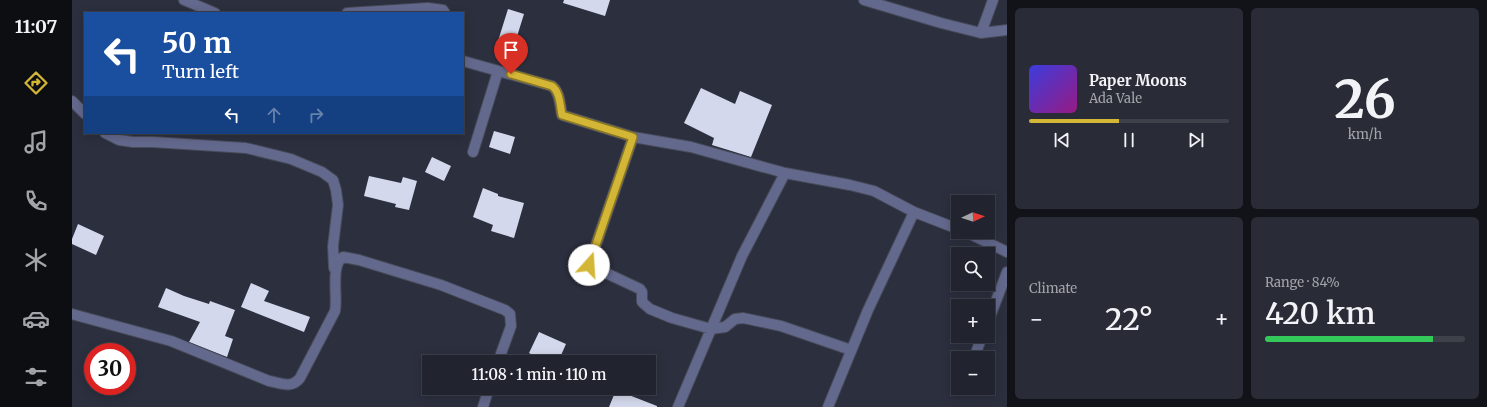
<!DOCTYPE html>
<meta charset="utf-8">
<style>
body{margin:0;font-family:Merriweather,serif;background:#292b36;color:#f1f3f6;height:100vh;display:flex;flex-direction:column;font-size:15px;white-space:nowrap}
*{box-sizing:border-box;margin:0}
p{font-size:13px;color:#a2a4aa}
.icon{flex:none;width:22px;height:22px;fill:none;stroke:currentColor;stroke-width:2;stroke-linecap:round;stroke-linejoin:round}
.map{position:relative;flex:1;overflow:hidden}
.side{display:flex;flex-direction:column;gap:8px;padding:8px;background:#121319;width:480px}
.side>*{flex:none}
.hud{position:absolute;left:12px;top:12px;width:380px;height:122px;border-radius:0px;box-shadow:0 2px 10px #0003,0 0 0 1px #3e404a;background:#1a4fa0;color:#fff;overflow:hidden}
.needle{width:26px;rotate:86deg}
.buttons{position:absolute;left:879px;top:195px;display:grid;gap:8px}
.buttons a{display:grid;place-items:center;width:44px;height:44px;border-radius:0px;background:#21232e;box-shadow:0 2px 10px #0003,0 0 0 1px #3e404a;font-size:20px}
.speed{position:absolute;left:12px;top:343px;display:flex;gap:8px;font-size:20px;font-weight:700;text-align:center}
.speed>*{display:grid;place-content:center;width:52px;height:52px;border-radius:50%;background:#21232e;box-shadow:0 2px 10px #0003,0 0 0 1px #3e404a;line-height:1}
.speed .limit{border:6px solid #d22;background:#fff;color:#111}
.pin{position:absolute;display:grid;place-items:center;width:34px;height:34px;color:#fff;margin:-41px -17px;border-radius:50% 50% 50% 0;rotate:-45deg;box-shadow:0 0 4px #0007}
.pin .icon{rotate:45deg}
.me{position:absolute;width:44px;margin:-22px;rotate:19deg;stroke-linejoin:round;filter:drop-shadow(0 0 3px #0008)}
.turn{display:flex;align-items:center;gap:14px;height:84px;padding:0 12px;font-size:18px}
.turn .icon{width:52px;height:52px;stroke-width:2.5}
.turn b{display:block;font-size:28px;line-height:34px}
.lanes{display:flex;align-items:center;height:38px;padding:0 12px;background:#0003;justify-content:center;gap:20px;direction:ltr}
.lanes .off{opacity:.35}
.big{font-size:30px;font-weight:600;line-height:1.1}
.side .card{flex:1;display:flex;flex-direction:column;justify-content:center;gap:6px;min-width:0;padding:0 14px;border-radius:6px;background:#292b36}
.side .dial{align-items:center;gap:0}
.dial b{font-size:52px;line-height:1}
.song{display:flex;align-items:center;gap:12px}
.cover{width:48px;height:48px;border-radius:6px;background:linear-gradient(135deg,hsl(240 70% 55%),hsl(310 70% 35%))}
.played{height:4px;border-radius:2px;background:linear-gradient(90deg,#d3b635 45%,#3e404a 45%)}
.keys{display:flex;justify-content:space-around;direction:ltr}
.heat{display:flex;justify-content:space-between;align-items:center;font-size:22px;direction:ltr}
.charge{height:6px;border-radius:3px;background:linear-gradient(90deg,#34c759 84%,#3e404a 0)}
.side .tiles{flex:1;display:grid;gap:8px;grid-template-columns:repeat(2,1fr)}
.trip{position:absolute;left:350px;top:355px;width:234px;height:40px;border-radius:0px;background:#21232e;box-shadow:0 2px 10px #0003,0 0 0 1px #3e404a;font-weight:600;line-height:40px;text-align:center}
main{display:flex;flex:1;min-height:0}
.menu{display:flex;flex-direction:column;width:72px;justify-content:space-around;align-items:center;background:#0d0e12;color:#a2a4aa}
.menu .icon{width:28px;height:28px}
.menu .active{color:#d3b635}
.menu b{font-size:18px;color:#f1f3f6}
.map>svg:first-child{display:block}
</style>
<main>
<nav class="menu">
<b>11:07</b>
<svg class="icon active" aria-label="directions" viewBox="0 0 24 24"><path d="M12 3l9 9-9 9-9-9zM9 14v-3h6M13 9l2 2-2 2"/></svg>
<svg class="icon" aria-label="music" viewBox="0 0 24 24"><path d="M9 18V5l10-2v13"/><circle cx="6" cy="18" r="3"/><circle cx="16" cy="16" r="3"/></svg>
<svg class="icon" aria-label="phone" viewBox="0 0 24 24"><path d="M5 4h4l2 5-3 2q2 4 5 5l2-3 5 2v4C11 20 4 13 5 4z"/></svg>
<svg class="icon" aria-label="climate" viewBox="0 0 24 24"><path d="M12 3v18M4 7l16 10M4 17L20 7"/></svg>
<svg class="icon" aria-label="car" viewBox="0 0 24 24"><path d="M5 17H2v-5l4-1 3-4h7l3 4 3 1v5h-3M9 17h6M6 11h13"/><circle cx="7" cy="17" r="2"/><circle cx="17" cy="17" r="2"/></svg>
<svg class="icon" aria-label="filters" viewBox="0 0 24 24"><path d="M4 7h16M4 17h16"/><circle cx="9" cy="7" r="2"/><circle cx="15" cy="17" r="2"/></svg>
</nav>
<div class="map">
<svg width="935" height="407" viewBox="0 0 935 407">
<rect width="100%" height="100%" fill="#2c2f3e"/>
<!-- building -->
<path fill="#d4d8ec" d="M492 0H538L533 16 491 3Z
M436 9 452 14 442 46 426 41Z
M629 88 663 104 668 91 700 105 679 157 640 145 642 138 612 123Z
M422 131 443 137 438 154 417 147Z
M360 157 379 166 372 181 353 172Z
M297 176 329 183 331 177 345 181 337 210 323 207 324 204 292 196Z
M411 188 426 194V196L452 203 442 238 419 231 421 225 401 217Z
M6 224 32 236 24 255 0 244V239Z
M179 283 197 291 192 301 238 317 232 332 169 307Z
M94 288 112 296 137 304 138 301 163 310 153 336 161 339 155 357 117 342 128 322 86 307Z
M467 332 494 344 486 362H474L457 353Z
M544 390 585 406V407H537Z"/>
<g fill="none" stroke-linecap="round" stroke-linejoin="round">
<!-- minor casing -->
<g stroke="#474a58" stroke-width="12">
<path id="minor" d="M112 0 143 13
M792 0 869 23 909 33 935 30
M275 13 356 8 371 10 373 13
M909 33 921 0
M391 61 480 86C488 92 488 105 490 115L561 137 619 147 713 173 778 185 802 191 842 212 886 229
M0 101 13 114
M33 133 47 140 61 142H81L174 148 219 159 250 172 261 180 264 190 266 205 261 246 262 268
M561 137 517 265 568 289 570 292V302L578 309 600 318 639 329 653 327 663 319 671 318 709 326 779 350
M401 152 426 71
M894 232 935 252
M0 314 99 341 197 381C208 383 220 389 228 378L263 311C266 297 258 265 271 257L287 260 369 285 433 310 438 314 439 326 426 362
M916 322 935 272
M902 358 910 336
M889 389V388
M411 407 417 388
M606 407 670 256 713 173
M756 407 796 310 842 212"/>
</g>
<!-- minor -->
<use href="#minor" stroke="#63698d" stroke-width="10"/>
</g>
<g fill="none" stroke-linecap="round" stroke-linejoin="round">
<!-- route casing -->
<g stroke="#897622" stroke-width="10">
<path id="route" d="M439 74 480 86C488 92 488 105 490 115L561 137 517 265"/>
</g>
<!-- route -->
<use href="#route" stroke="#d3b635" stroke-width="7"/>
</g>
</svg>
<div class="buttons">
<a><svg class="needle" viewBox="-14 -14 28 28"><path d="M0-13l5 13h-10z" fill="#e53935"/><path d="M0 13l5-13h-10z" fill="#a2a4aa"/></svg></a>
<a><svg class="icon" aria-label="search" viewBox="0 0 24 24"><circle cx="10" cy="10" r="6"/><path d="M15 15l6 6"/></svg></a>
<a>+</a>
<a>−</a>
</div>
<div class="speed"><div class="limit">30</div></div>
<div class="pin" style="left:439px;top:74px;background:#d93025"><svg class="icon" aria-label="arrive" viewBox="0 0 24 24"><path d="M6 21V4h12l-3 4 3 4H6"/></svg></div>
<svg class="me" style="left:517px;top:265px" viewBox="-20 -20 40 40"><circle r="19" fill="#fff"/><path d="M0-13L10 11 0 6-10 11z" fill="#d3b635"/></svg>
<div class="trip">11:08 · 1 min · 110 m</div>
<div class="hud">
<div class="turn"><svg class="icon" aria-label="left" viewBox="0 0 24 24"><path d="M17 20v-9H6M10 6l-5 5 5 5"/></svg><div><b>50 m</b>Turn left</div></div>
<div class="lanes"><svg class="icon" aria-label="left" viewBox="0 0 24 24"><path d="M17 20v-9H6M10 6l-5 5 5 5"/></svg><svg class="icon off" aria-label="ahead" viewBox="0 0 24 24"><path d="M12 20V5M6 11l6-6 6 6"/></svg><svg class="icon off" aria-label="right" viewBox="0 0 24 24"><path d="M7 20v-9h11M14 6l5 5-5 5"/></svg></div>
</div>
</div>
<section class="side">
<div class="tiles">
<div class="card">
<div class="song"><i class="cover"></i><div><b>Paper Moons</b><p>Ada Vale</p></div></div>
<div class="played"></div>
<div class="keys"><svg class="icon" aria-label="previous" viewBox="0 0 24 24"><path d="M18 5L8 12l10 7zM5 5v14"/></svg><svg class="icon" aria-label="pause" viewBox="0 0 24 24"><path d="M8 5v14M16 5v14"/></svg><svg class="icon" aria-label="next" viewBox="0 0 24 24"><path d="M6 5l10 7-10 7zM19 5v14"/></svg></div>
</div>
<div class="card dial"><b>26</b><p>km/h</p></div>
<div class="card"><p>Climate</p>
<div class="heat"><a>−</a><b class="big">22°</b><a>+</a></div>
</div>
<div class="card"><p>Range · 84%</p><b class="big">420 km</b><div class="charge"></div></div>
</div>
</section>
</main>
